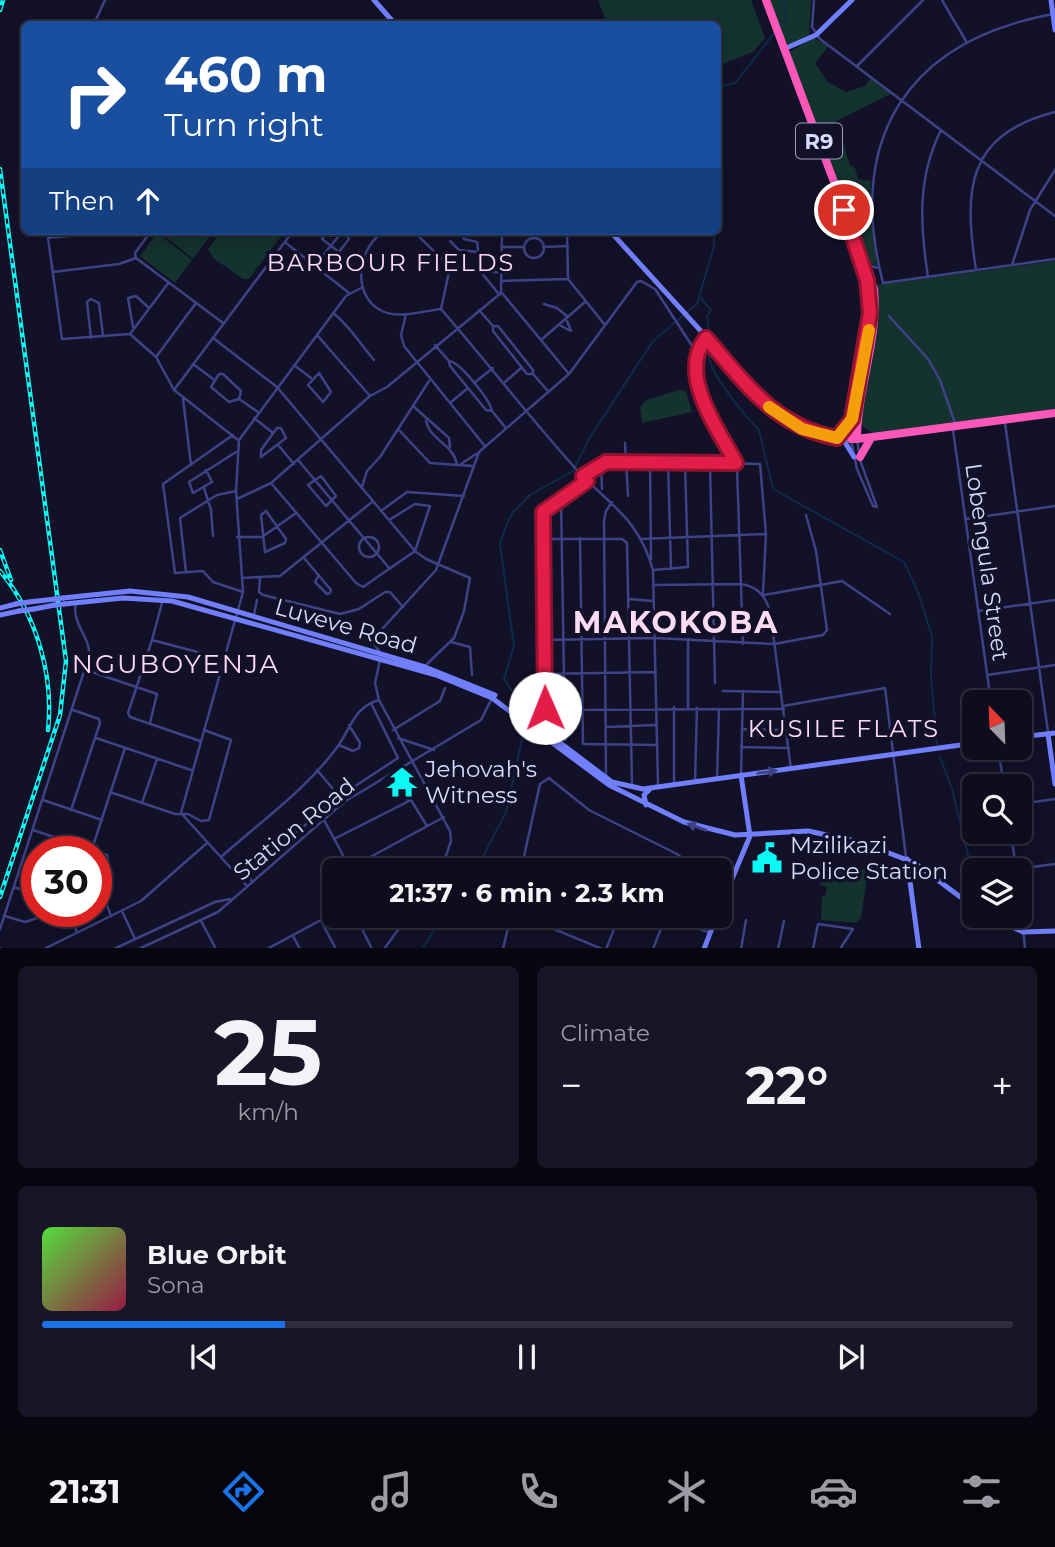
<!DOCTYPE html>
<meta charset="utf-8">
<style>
body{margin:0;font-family:Montserrat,sans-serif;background:#171627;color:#f1f3f6;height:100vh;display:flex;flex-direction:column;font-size:26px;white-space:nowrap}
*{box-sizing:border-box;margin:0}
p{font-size:23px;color:#9b9ca4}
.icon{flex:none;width:38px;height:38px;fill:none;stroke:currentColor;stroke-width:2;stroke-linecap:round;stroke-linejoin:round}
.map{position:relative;height:948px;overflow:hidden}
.details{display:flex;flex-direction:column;gap:18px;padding:18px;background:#080710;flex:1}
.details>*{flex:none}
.banner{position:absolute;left:21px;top:21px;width:700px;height:214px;border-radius:10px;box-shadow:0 4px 18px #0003,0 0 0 2px #2e2d3c;background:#1a4fa0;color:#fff;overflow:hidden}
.needle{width:46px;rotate:337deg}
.tools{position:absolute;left:962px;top:690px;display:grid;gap:14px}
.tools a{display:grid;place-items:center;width:70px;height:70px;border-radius:10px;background:#0e0d1e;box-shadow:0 4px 18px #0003,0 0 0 2px #2e2d3c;font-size:35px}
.speed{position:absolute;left:21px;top:836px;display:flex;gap:14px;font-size:35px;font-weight:700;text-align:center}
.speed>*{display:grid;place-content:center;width:91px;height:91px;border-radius:50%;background:#0e0d1e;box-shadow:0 4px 18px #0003,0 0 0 2px #2e2d3c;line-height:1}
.speed .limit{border:10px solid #d22;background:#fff;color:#111}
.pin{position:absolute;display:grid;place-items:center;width:60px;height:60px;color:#fff;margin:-30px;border:4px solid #fff;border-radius:50%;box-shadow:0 2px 7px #0007}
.me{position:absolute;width:77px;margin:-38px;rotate:359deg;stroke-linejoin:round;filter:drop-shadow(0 0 5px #0008)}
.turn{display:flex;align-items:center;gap:24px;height:147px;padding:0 28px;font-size:32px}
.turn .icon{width:91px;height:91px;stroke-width:2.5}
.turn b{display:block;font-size:49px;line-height:60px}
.then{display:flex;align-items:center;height:66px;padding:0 28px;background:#0003;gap:14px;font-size:26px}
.big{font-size:52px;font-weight:700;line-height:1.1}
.details .widget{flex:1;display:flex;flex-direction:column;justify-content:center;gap:10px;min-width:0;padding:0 24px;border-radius:10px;background:#171627}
.details .dial{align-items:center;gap:0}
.dial b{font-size:91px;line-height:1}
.song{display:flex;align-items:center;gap:21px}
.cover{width:84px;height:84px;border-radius:10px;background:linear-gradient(135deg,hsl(110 70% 55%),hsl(340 70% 35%))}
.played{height:7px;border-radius:4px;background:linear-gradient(90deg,#1a73e8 25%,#2e2d3c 25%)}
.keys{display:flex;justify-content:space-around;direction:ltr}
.heat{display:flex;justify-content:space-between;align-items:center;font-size:38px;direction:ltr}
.details .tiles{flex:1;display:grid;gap:18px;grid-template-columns:1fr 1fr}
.widget:last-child{grid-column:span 2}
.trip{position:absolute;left:322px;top:858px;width:410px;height:70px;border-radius:10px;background:#0e0d1e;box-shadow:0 4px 18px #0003,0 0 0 2px #2e2d3c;font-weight:700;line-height:70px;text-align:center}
.tab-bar{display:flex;height:112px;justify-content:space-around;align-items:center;background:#06050c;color:#9b9ca4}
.tab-bar .icon{width:49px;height:49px}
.tab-bar .selected{color:#1a73e8}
.tab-bar b{font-size:32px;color:#f1f3f6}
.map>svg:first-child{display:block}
</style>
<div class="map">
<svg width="1055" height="949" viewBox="0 0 1055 949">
<rect width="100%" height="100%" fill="#121128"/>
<!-- green -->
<path fill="#14322e" d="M598 0H751L765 38 753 52 718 66V24H607Z
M769 0H811L809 36 786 46Z
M813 38 829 46 815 63 828 82 846 92 865 86 871 78 891 94 836 121 850 165 855 168 858 179 871 181 869 203 877 266 868 262 789 52Z
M159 231H204L210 236 193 259Z
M221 231H285L249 279H243L213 258 208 249Z
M157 233 192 260 175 283 140 256Z
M1055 261V410L874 434 863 427 859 419 878 319 875 285Z
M679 390 686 391 692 412 642 423 640 407 646 400Z
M822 865 868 870 861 918 856 923 821 920 822 896H825L827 888 820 884Z"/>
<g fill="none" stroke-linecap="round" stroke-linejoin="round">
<!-- stream -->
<path stroke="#0e2b4a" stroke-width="2" d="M779 28 785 20 784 0
M718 87 735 83 775 32
M700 297 711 310 707 316 709 332
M709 352C705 369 746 417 759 430L773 489 904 562 918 592 932 636 931 677 937 744
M527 714 504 679 514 646 500 544 506 526 513 512 530 495 573 471 590 437 653 341 697 304 714 246V231
M940 757 952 789 975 884
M476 870 506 812 525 726
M422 949 444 915"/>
<!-- street -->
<path stroke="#3d4386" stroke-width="2.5" d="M814 0 812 27 820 39 1055 216
M942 0 966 41
M1053 14C906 41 846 139 883 283L1055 259
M94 24 105 0
M857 66 923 0
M47 231 62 339 130 334 156 357 174 390 238 440
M131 231 148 235
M151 231 135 253 136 258 223 323
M329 231 322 239 339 252 349 239 345 231
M386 231C359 243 349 295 382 311 398 319 424 311 441 309L449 272 441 258 413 231
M462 231 464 239 477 242 481 272 498 293
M567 231 568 279 605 325
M48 238 117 231
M524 248a10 10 0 1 1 20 0a10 10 0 1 1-20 0Z
M450 241 459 250 477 252
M286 243 349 293
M503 247H524
M543 247 568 246
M315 265 343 231
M866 265 879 268
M1012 265 1030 210 1055 170
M976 270C964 191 965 135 1055 112
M53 272 119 264 136 258
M449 272H502
M928 277C920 225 917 178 941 130
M502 281 568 279
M502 293 569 374
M544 304 557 308 568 317
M441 309C487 362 530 418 576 469 610 506 638 517 653 570L658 785
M479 310 493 326H498L533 370V374H527L493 331V326
M333 313C350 326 360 344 374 360
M406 314 401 335 404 346 484 445
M889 316 928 359 940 380 955 423
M561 326 571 331 567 321
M133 327 128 298 136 296 149 308
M130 334 169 282
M317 335 370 396
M91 338 87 302 91 299 99 303 103 336
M213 338 277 387 415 551 426 559 470 578 464 611 454 638 426 665
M706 338 696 352V376L705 403 737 468 743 644
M541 340 585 302
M435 345 449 361
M156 357 196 303
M449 361C460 362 490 400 492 411L486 410 450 366Z
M193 364 213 379
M294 365 311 378
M319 373 331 392 323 402 308 385Z
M219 374H223L241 391 239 399 229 402 211 387Z
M533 374 547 390
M505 382 521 368
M474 383 493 368
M174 390 293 231
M183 399 191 465
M239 399 258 412
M450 403 468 388
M413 406 449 438 450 447
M492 411 505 427
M254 418 273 433
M426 421C430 440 453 444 457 464
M1005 423 1048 732
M277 428H281L286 438 261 457V450Z
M399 430 430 463 472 466
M953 430 991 702
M233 435 163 484 175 573 203 571 213 582 243 592
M857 439 859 453
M851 440 857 469 873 506 877 507 860 460
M625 443 628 496
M279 446 294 464
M298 460 390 569
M650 461 651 559
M668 462 671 569
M601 463 602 489
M461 464 476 454
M710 464 715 683
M206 470 212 482 193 493 189 482 236 452
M321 476 336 496 326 506 308 485Z
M583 476 601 463 626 460 760 464 766 534 763 593
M587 481 543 512 546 710 784 709
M271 483 356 583 363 587 415 551 430 506 415 504 389 520
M362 487 367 471 380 457 429 381
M204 488 211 510 213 536
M237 499 271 483 370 396 387 387 501 293 502 231
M561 499 565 740
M266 511 286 539 285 543 265 552 261 515Z
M381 511 407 492 464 496
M966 519 1055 506
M359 547a10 10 0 1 1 20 0a10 10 0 1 1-20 0Z
M237 537H262L296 513
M580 538 583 744 656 745
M542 539H622L627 543 632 785
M641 539 766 534
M304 558 331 590 330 593 327 594 315 582 319 575
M653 570 688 567 685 464
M186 573 180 518 217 495 236 491
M242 578 280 576 372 502
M260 578 259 592 263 595 340 614 359 609 385 592H390L403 607
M653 585 740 584C757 586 765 595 770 611L791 769
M764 595 842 581 890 614
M629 599 653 601
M979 611 1055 600
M254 615 257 600
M152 640 162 603
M543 640 655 638 774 644 823 635 827 630 816 551 806 515
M451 642 470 647 472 675
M379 651 373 642 374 638 436 570 479 452 569 374 637 282 641 281 655 289 696 352
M380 660 375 683 379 700 450 831 451 841 441 870
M86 670 157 694 150 723
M544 674 656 672
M987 675 1055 665
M723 691 781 692
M783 706 885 688 906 857
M688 708V639
M969 710 974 743
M607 727 655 725
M742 729 786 730
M393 730 440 701 445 688
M96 738 191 770
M398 738 434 750
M200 741 130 717 128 713 152 640 224 659
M339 745 353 751 359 748 360 743 349 725
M741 747 789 748
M998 747 1004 786
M317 770 344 802
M400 771 408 801
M741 775 743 691
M606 776 604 521 606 511 612 502
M717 779 719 709
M695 782 697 708
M674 785V707
M110 792 175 814H188L201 821 209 820 231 740 204 730
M43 800 102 820
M142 803 157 759
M1020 804 1055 799
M71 810 100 723 99 719 73 710
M324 820 351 870
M33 830 107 855 108 861 99 884 111 916
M1011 831 1016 870
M334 839 411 800 427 826
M92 849 125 748
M221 857C260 822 307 789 338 746 351 728 354 707 379 700
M524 857 553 870
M350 868 444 817
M1016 869 1055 864
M416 870 435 860 445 862
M521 870 540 784 549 778 589 810 677 854 682 858V870
M252 881 247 875 249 872 340 796 398 758 371 703
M247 886 181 813 243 592 236 491 239 440 346 296 361 288
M14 887 37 895
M1020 894 1025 949
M122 911 135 939
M68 912 77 932
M355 915 372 949
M392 915 399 929
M520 915 602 949
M664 915 710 933
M5 916 25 922 55 912
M201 921 216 949
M321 921 336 949
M0 929 89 656C91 637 71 624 76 603
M293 936 300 949
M0 948V949
M44 949 141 901 207 843
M114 949 215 902 230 899
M139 949 218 912 344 802 481 720 492 698
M267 949 334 913
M384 949 409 915
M503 949 511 915
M606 949 620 915
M653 949 666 916
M741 949 746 920
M778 949 784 921
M813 949 818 924 853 929 840 949"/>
<!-- secondary -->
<path stroke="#727ffc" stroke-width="5" d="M374 0 395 24
M1051 0 1055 30
M784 49 816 35 852 0
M610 231 778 416 802 430 851 439
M843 439 854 457
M63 598 130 591 188 597 425 667 495 695
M29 602 55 599
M64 604 123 598 172 601 436 675 492 698 609 785 684 822 735 835 808 831 860 842 915 863 975 908
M0 608 16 604
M34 609 55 605
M0 615 19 611
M526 717 612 782 643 789 975 743
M1048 734 1055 784
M1020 737 1055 733
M646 805 644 795 651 788
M907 859 919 949
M719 910 750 836 741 775
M987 915 1023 932 1055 931
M704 949 717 915"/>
<!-- highway -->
<path stroke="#fb57b9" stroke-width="8" d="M766 0 874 289C879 340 857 389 857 439
M852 422 851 439H857L1055 413
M837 438 851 422
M860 457 871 438"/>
<!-- rail casing -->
<g stroke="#0af9f5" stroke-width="4.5">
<path id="rail" d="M0 10 3 0
M0 169 66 661 60 715 0 897
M0 550 11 580
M0 571C36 614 54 674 48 730"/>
</g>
<!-- rail -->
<use href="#rail" stroke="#121128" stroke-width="2" stroke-dasharray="5" stroke-linecap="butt"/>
<!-- secondary-bridge -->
<path stroke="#727ffc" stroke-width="5" d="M55 599 63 598
M16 604 29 602
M55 605 64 604
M19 611 34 609"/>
</g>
<!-- one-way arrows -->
<defs><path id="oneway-solid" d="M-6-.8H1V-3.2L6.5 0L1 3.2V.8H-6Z" transform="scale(1.75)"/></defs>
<g fill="#3d4287">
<use href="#oneway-solid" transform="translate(767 772) rotate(-7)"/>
<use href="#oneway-solid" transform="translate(697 827) rotate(-160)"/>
</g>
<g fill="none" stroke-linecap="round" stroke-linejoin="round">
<!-- route casing -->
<g stroke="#92132f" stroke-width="18">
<path id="route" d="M545 708 543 512 587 481 583 476 606 462 736 463C718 429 677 374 706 338 746 384 774 426 837 438L852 419 870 313 867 280 844 210"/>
</g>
<!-- route -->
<use href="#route" stroke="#e11d48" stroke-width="12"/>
<!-- slow -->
<path stroke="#f59e0b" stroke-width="12" d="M769 407 802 429 837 438 852 419 869 330"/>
</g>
<!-- icons -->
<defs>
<g id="temple-bare" transform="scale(2.415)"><path d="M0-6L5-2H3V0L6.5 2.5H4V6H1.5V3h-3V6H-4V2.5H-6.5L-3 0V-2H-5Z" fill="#0af9f5" stroke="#121128" stroke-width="2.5" paint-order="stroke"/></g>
<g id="civic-bare" transform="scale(2.415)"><path d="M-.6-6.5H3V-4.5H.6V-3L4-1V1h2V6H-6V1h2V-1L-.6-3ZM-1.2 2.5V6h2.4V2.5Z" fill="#0af9f5" stroke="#121128" stroke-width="2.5" paint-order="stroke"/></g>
</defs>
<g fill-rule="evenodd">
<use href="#temple-bare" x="402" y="782"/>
<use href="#civic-bare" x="767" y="858"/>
</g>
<g text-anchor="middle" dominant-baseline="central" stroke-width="7" stroke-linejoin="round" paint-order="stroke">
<!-- shield labels -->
<rect fill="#121128" stroke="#9d9dbe" stroke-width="2" x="796" y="123.5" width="46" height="35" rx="5"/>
<g font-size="21" font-weight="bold" fill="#d9d9fe">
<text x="819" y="141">R9</text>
</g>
<!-- street labels -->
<g font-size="23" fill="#d9d9fe" stroke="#121128">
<text transform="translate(987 562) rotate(82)">Lobengula Street</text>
<text transform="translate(346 626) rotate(16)">Luveve Road</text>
<text transform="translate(294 829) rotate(-39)">Station Road</text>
</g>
<!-- poi labels -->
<g font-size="23" fill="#d9d9fe" stroke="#121128" text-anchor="start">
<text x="425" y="769">Jehovah's<tspan x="425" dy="26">Witness</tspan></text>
<text x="790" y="845">Mzilikazi<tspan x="790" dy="26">Police Station</tspan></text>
</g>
<!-- neighbourhood labels -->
<g font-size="24" letter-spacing="2" fill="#fedbf5" stroke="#121128">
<text x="391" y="262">BARBOUR FIELDS</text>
<text x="844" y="728">KUSILE FLATS</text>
</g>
<!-- quarter labels -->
<g font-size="26" letter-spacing="2" fill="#fedbf5" stroke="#121128">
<text x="176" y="664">NGUBOYENJA</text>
</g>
<!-- district labels -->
<g font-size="30" font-weight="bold" letter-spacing="2" fill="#fedbf5" stroke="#121128">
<text x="676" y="622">MAKOKOBA</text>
</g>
</g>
</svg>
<div class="tools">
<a><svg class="needle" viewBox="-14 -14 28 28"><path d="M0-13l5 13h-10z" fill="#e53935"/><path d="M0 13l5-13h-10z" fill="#9b9ca4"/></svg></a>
<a><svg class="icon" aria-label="search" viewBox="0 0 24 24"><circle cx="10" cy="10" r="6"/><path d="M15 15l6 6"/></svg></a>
<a><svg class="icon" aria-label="layers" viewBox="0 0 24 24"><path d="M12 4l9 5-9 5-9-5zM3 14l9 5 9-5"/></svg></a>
</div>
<div class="speed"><div class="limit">30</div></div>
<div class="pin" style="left:844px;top:210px;background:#d93025"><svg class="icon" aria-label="arrive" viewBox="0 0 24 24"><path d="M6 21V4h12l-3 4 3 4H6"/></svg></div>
<svg class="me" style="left:545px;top:708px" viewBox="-20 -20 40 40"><circle r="19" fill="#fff"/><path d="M0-13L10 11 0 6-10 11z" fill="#e11d48"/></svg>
<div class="trip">21:37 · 6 min · 2.3 km</div>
<div class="banner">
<div class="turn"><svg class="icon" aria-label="right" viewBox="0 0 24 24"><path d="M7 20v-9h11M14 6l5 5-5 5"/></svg><div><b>460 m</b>Turn right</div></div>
<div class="then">Then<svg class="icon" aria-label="ahead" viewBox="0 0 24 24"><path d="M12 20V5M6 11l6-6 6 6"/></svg></div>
</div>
</div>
<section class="details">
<div class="tiles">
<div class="widget dial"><b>25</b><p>km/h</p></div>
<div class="widget"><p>Climate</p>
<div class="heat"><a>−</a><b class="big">22°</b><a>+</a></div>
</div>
<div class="widget">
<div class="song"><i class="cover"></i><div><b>Blue Orbit</b><p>Sona</p></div></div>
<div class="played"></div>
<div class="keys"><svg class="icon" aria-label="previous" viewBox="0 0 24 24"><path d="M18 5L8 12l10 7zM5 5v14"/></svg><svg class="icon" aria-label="pause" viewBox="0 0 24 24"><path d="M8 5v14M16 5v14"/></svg><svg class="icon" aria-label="next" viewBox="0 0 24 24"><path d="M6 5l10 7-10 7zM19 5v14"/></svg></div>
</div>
</div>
</section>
<nav class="tab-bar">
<b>21:31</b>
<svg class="icon selected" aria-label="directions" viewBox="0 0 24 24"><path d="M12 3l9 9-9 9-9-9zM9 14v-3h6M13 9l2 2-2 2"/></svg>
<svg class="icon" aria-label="music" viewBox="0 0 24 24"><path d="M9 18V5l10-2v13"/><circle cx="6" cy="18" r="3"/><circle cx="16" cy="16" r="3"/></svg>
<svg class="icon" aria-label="phone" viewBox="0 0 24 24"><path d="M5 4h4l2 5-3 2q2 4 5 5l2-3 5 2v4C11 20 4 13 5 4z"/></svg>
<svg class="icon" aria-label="climate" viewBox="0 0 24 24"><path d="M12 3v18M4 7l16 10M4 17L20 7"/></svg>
<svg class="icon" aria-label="car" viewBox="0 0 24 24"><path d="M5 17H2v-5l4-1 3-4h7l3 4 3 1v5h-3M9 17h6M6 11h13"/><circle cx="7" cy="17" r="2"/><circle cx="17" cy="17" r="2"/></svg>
<svg class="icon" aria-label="filters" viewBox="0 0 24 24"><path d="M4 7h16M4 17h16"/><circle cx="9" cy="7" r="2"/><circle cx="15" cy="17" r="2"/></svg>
</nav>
